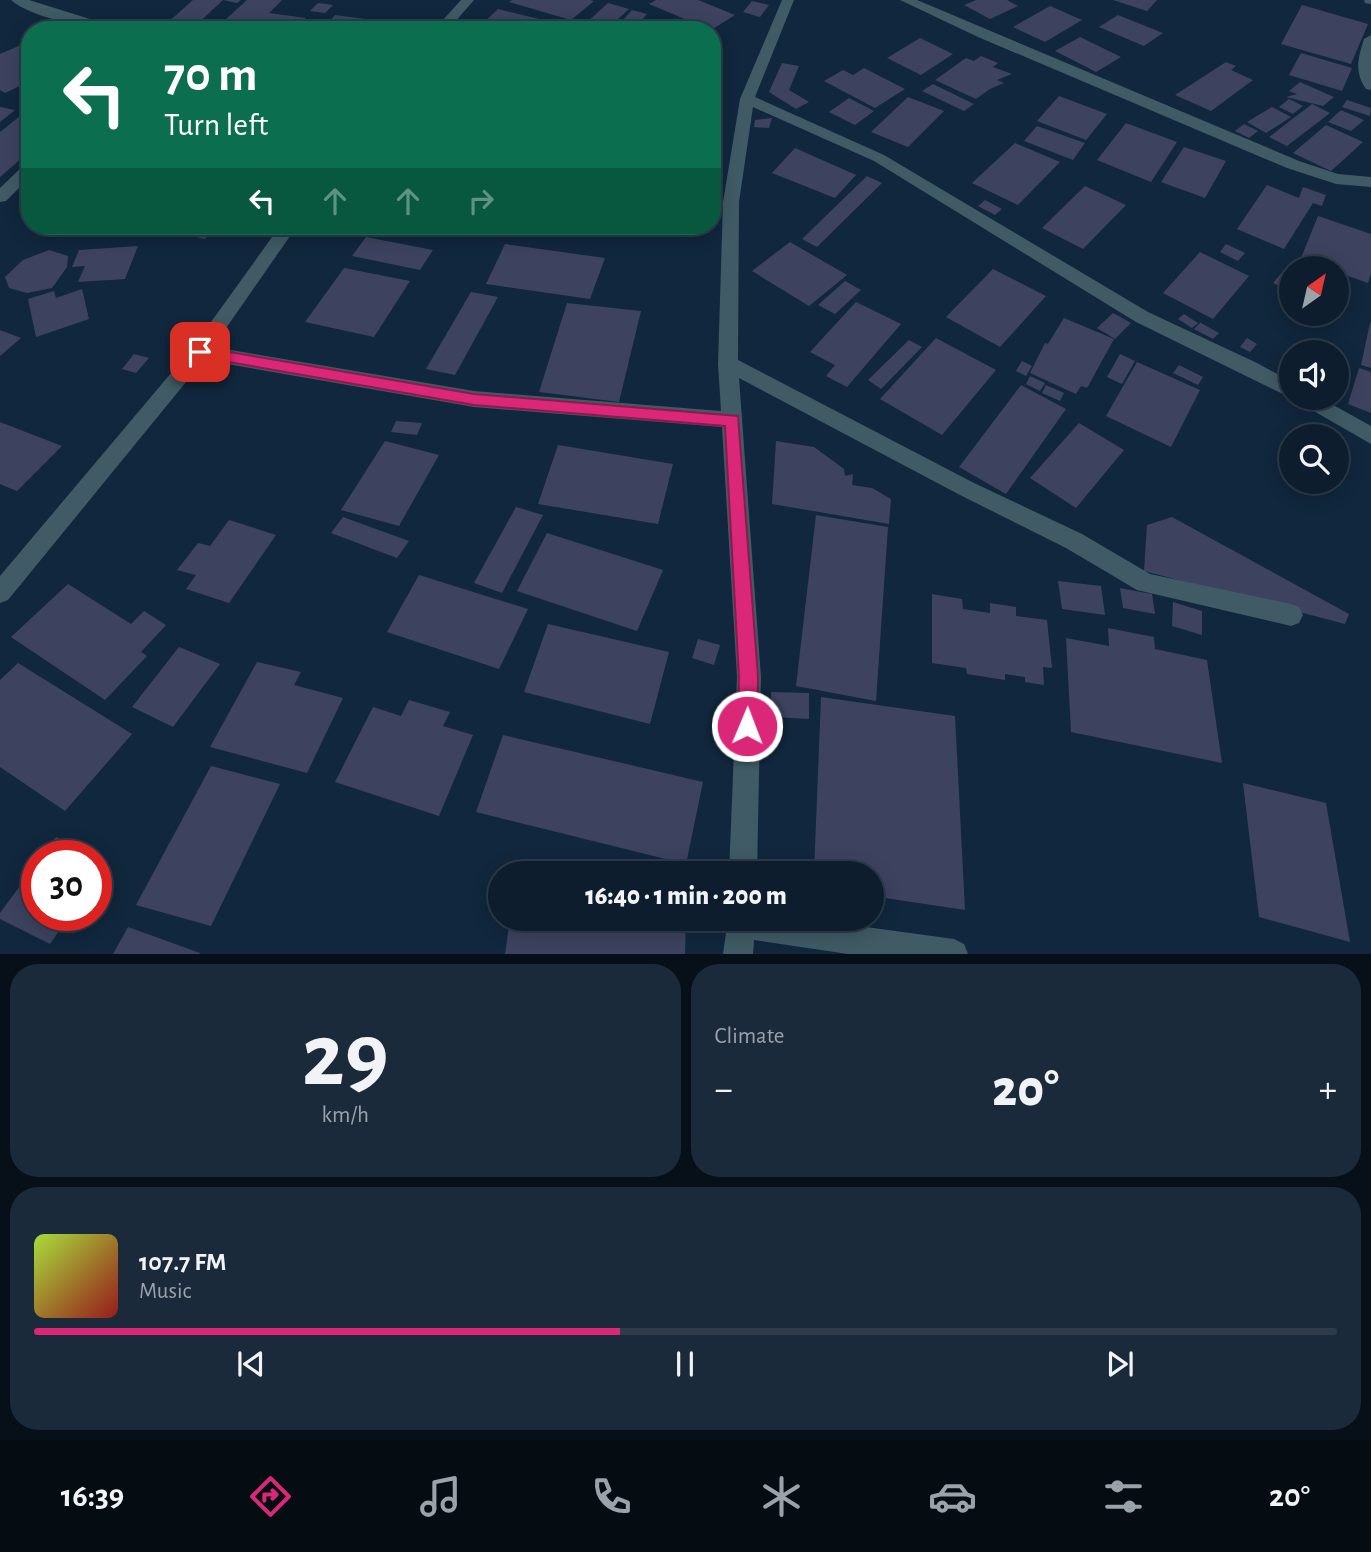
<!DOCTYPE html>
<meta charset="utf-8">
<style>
body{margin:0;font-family:"Alegreya Sans",sans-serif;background:#1b2a3a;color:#f1f3f6;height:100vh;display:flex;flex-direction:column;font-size:26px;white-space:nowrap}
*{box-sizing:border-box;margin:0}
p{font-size:23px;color:#9aa2aa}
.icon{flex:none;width:38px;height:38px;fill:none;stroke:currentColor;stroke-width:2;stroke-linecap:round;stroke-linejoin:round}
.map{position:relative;height:954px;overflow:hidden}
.drawer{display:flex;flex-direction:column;gap:10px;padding:10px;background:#071019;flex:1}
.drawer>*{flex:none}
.banner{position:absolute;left:21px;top:21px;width:700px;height:214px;border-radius:28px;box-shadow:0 4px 18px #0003,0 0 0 2px #2d3b4a;background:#0b6e4f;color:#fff;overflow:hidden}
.needle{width:46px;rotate:34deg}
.fabs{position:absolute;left:1279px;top:256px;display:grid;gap:14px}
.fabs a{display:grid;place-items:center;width:70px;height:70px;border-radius:50%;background:#0d1d2e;box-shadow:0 4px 18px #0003,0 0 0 2px #2d3b4a;font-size:35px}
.speed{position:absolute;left:21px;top:840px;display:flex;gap:14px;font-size:35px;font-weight:700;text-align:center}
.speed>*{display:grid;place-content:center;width:91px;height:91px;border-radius:50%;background:#0d1d2e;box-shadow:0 4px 18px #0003,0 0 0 2px #2d3b4a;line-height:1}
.speed .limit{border:10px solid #d22;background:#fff;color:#111}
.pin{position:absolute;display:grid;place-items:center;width:60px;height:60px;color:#fff;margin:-30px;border-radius:14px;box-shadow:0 4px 10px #0006}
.me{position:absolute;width:77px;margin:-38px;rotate:1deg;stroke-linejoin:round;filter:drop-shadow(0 0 5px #0008)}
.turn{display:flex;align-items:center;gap:24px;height:147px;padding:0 28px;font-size:32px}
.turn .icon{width:91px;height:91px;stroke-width:2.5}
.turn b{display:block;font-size:49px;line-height:60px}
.lanes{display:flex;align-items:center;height:66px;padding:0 28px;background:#0003;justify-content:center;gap:35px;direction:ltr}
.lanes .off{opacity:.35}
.big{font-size:52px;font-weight:800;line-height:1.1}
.drawer .card{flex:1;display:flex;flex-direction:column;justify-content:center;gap:10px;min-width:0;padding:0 24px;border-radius:28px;background:#1b2a3a}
.drawer .dial{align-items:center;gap:0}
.dial b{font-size:91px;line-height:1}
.song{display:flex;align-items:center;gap:21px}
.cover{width:84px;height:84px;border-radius:10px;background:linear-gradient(135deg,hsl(80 70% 55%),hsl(0 70% 35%))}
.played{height:7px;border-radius:4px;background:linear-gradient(90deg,#db2777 45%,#2d3b4a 45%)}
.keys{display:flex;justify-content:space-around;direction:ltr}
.heat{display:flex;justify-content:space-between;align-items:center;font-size:38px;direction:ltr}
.drawer .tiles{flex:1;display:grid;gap:10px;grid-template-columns:1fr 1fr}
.card:last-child{grid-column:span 2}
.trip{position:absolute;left:488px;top:861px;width:396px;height:70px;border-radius:35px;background:#0d1d2e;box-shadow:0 4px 18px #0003,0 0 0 2px #2d3b4a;font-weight:800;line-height:70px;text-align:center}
.tabs{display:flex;height:112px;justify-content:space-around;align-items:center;background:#050c12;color:#9aa2aa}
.tabs .icon{width:49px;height:49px}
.tabs .current{color:#db2777}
.tabs b{font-size:32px;color:#f1f3f6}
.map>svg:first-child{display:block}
</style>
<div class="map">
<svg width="1371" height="954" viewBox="0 0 1371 954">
<rect width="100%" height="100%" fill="#11273d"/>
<!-- building -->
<path fill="#3d435f" d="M193 0H241L237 3 223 0 193 28 166 24Z
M247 0H282L269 13 306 18 294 30H214Z
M512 0H590L594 1 571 20 509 2Z
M656 0H698L735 15 711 30 649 4Z
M976 0H1007L1018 6 990 19 964 5Z
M1113 0H1157L1147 11Z
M752 1 769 5 760 17 743 12Z
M318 3 333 5 325 13 310 11Z
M608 3 629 9 607 29 586 23Z
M1302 5 1368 24 1351 64 1281 44Z
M1050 6 1082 20 1045 42 1013 27Z
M498 9 539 19 528 30H476Z
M632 10 647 14 640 22 624 19Z
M335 15 388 22 381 30H323Z
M1118 15 1163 33 1144 46 1099 27Z
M540 21 573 29V30H531Z
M404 23 426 27 423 30H397Z
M1080 37 1121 57 1096 72 1055 51Z
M920 38 953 54 921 75 887 58Z
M21 45 30 50V81L5 93 0 90V54Z
M1301 53 1352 68 1342 91 1289 75Z
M981 56 998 63 993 67 1012 74 997 80 1004 83 990 89 976 99 935 80 966 58 974 61Z
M1226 62 1236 66 1231 70 1253 80 1211 111 1175 95Z
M782 63 799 66 789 90 809 102 796 109 769 92Z
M864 68 905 89 875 108 824 81 843 70 853 75Z
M1300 82 1334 97 1323 106 1286 97 1297 94 1289 91Z
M933 84 974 104 964 111 922 91Z
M1059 96 1107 114 1086 140 1037 121Z
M908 97 944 111 908 147 871 132Z
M849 98 874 111 855 125 829 112Z
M1289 99 1303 106 1293 114 1279 107Z
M1347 100 1371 108 1370 116 1342 107Z
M1312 104 1330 113 1287 146 1269 137Z
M0 107 15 110 0 122Z
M1272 107 1291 117 1266 133 1247 122Z
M1341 110 1364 120 1351 131 1328 122Z
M24 113 30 114V151L0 177V132Z
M772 118 769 128 754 127 755 120Z
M1126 123 1177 142 1151 182 1097 160Z
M1244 124 1258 131 1249 138 1235 131Z
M1326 125 1363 142 1331 171 1293 153Z
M1037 126 1085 143 1073 160 1024 141Z
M1015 143 1060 162 1018 205 972 183Z
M1184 147 1226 161 1205 198 1161 182Z
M795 148 856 175 835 198 772 173Z
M867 176 882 183 817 247 802 239Z
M1267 185 1299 198 1303 187 1326 195 1322 206 1313 203 1284 249 1237 229Z
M1085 186 1126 205 1083 249 1042 228Z
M985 200 1002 209 995 215 978 206Z
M1318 216 1371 234V274L1368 283 1337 272V268H1326L1301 258Z
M146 226H216L205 239Z
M236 226H262L256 233 234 229Z
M366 237 433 250 420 270 352 256Z
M790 242 847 275 809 306 752 271Z
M505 244 605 258 590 299 486 284Z
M1226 244 1245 253 1238 261 1220 252Z
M138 246 125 279 78 282 85 266 72 267 79 250Z
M49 250 68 256 67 267 52 288 27 293 9 288 5 277 23 260Z
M1200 252 1249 276 1213 319 1163 293Z
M344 268 410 281 374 337 305 322Z
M993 269 1046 296 1000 347 946 317Z
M1284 270 1292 274V293L1273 283Z
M845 281 861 290 835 314 818 305Z
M82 289 89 319 36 337 28 299 54 291 56 298Z
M471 292 498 297 455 375 426 369Z
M856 302 901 324 847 387 826 376 835 365 810 352Z
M567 303 641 311 619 402 539 392Z
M1113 313 1131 323 1115 339 1097 328Z
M1184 314 1198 323 1192 328 1178 319Z
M1064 318 1114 339 1087 388 1081 386 1076 394 1030 373 1045 343 1048 344Z
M1201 322V323L1219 333 1213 339 1194 329Z
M1370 323H1371V368L1361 365Z
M0 330 21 338 0 356Z
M936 338 996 370 942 435 880 399Z
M1247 338 1257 344 1250 352 1240 347Z
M909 340 922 347 881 389 868 380Z
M134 354 149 358 136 373 122 369Z
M1120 354 1135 361 1122 384 1107 377Z
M1022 361 1032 366 1026 376 1016 371Z
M1137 362 1200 390 1171 447 1106 416Z
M1179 365 1203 377 1198 385 1173 373Z
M1359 368 1371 372V413L1348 404Z
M1030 376 1045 383 1040 391 1026 384Z
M1021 385 1066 409 1006 494 959 467Z
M1046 385 1064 393 1060 401 1042 393Z
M396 421 422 423 417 435 391 432Z
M0 422 62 446 17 491 0 484Z
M1079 423 1124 450 1076 508 1030 478Z
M385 441 439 455 399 526 341 510Z
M776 441 814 447 844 469 845 476 853 474 852 485 872 488 891 499 889 524 772 504Z
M558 445 673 464 658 524 538 504Z
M516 507 543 515 502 593 474 583Z
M816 515 888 527 876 701 796 686Z
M343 517 409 541 397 558 331 533Z
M1172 517 1349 614 1345 624 1144 571 1147 525Z
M229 520 276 535 229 603 186 589 196 575 177 570 198 543 210 546Z
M547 533 663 570 637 631 517 591Z
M419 575 528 609 499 669 387 632Z
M1058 581 1101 586 1105 615 1062 609Z
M68 584 131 624 144 611 166 625 141 652 147 656 105 700 11 637Z
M1120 588 1152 594 1155 614 1123 608Z
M932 594 962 599 963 609 990 613V603L1016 607V616L1047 620 1052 668 1043 667 1044 685 1025 682V677L1005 674V680L967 674 966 668 932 663Z
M1173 602 1202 611V635L1172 626Z
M548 624 669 652 650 724 524 692Z
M1108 628 1154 637 1155 649 1207 660 1222 763 1071 732 1066 638 1109 646Z
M698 639 720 645 714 665 692 658Z
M179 647 220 664 173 727 132 707Z
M257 662 301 672 294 685 343 698 307 773 210 747Z
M18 663 132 734 65 811 0 767V680Z
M771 692 809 693V719L771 717Z
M821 697 955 716 965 910 872 896V873H814Z
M409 700 450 712 443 726 473 735 439 816 335 782 373 707 401 716Z
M503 735 703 782 686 864 476 812Z
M211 766 280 784 211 926 136 905Z
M1243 783 1326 803 1350 942 1259 917Z
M56 837 97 856 108 861 96 877V856H42Z
M37 863V915H70L50 944 0 919V913Z
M510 919H686L685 954H505Z
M128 927 200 953V954H113Z"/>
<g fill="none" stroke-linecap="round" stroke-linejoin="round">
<!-- street -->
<path fill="#405b65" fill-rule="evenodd" d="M11 0H29L125 30C96 30 32 19 11 0Z
M461 0H474L448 30H434Z
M782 0H794L755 97 884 155 1148 312 1257 363 1292 382V397H1319L1371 426V444L1293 399 1136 322 874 161 753 107 739 202 738 360 974 483 1082 534 1150 574 1291 604 1299 607 1303 615 1299 623 1291 626 1137 590 1066 548 960 495 739 378 761 677 757 873H729L737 677 722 427 474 407 204 360 8 600 0 603V576L193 347 280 226H297L213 347 474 391 721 411 718 364 723 202 740 99Z
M900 0H917L1299 161 1338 174 1371 177V187L1336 184 1287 168 978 37Z
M1364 0H1371V4L1365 3Z
M1371 35V90L1366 89C1354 72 1358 58 1364 39Z
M30 163V177L6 201 0 202V188L24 165Z
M728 919H807L954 939 964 944 968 954H848L754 940 753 954H723Z"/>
</g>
<!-- route -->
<path fill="#db2777" stroke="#8e194d" stroke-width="2" d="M200 347 474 394 738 416 758 677 757 726 754 733 747 736 740 733 738 726 739 677 725 426 474 405 200 357 193 352Z"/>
</svg>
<div class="fabs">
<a><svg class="needle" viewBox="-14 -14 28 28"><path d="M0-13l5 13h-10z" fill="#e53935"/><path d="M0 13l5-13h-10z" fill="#9aa2aa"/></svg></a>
<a><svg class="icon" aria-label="sound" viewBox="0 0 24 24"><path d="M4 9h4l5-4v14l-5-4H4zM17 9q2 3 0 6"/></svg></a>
<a><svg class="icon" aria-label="search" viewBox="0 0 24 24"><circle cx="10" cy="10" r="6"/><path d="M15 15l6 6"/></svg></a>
</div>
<div class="speed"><div class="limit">30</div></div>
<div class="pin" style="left:200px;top:352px;background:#d93025"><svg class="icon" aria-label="arrive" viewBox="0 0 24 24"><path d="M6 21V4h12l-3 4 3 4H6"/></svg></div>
<svg class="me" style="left:747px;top:726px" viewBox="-20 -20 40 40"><circle r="17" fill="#db2777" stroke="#fff" stroke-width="3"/><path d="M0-11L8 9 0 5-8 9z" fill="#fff"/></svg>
<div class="trip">16:40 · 1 min · 200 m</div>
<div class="banner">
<div class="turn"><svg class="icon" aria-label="left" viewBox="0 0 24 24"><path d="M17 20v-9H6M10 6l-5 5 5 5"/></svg><div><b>70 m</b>Turn left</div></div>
<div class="lanes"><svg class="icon" aria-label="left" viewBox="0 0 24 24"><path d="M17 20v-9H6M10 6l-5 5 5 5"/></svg><svg class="icon off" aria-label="ahead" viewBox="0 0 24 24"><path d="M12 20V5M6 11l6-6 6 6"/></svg><svg class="icon off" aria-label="ahead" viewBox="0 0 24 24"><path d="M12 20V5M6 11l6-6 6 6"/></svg><svg class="icon off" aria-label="right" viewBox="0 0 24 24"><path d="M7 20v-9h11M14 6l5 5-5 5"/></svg></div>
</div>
</div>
<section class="drawer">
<div class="tiles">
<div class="card dial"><b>29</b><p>km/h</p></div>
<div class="card"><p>Climate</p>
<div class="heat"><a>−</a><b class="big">20°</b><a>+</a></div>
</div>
<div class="card">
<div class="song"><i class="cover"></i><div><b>107.7 FM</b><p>Music</p></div></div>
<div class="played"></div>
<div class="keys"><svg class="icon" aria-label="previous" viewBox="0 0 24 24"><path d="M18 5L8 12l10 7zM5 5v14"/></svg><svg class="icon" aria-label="pause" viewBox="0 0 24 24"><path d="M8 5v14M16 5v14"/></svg><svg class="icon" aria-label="next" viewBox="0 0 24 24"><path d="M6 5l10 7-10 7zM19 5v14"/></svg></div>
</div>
</div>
</section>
<nav class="tabs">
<b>16:39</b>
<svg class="icon current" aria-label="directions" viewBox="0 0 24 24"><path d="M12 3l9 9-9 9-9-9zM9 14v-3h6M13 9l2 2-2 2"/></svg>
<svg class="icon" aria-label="music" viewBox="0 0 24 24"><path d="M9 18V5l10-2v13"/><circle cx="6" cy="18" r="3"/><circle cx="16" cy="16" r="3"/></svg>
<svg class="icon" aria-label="phone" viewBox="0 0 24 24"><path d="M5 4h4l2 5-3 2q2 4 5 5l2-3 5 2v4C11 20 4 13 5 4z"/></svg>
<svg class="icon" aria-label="climate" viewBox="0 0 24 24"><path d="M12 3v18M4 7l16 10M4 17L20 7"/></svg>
<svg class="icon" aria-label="car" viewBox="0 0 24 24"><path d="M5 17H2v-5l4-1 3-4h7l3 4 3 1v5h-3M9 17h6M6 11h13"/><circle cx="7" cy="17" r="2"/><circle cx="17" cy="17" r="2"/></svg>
<svg class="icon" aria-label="filters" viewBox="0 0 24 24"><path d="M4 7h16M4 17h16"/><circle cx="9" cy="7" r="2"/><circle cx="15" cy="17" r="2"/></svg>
<b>20°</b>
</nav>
